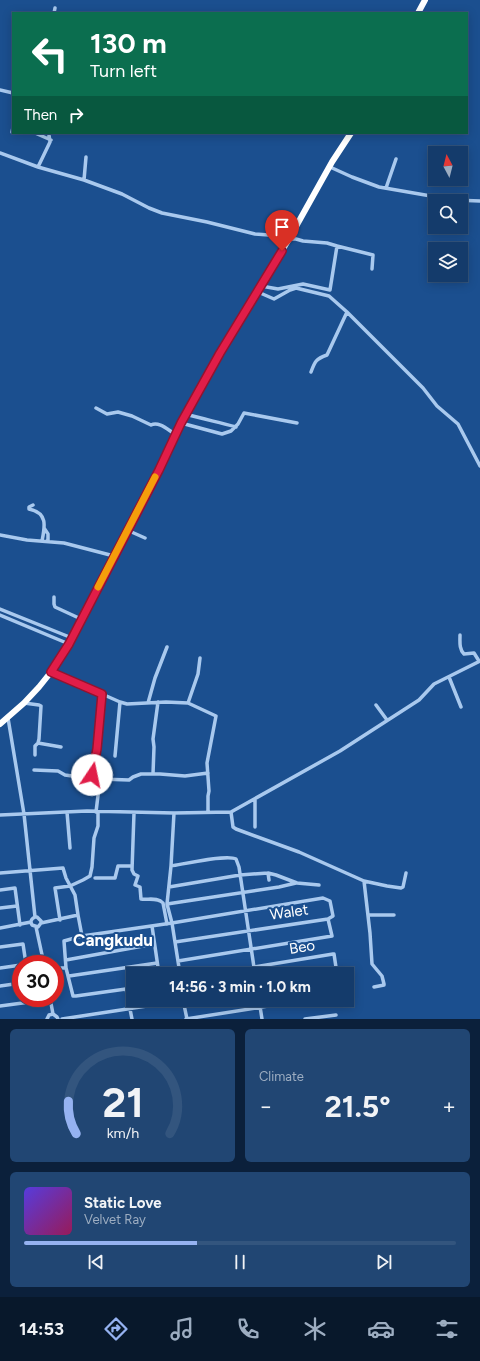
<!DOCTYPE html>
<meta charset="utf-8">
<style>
body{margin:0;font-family:Figtree,sans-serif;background:#214673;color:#f1f3f6;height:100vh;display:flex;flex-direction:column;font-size:15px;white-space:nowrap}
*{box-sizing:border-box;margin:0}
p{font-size:13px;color:#9dadc1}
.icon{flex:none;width:22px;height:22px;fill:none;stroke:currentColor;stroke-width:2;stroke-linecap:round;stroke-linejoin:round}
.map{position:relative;height:1019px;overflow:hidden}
.side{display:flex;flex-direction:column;gap:10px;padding:10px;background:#0b203b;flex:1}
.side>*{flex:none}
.top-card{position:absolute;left:12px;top:12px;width:456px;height:122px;border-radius:0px;box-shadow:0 2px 10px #0003,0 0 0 1px #33557e;background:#0b6e4f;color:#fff;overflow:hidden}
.needle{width:26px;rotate:353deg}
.fabs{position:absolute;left:428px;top:146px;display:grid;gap:8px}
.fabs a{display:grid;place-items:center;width:40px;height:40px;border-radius:0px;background:#143b6b;box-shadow:0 2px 10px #0003,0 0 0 1px #33557e;font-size:20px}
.speed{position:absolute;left:12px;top:955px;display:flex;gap:8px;font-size:20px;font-weight:700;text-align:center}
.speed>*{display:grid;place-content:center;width:52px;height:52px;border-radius:50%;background:#143b6b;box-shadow:0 2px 10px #0003,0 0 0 1px #33557e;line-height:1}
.speed .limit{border:6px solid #d22;background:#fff;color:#111}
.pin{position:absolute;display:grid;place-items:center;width:34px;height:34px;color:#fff;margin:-41px -17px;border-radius:50% 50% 50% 0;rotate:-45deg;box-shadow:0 0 4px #0007}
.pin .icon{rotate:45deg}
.me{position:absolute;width:44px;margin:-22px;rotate:11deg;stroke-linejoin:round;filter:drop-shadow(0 0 3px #0008)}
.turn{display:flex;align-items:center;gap:14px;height:84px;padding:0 12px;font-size:18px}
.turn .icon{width:52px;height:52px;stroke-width:2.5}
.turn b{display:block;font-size:28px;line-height:34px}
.then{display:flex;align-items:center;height:38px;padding:0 12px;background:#0003;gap:8px;font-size:15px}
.big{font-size:30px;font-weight:700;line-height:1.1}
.side .widget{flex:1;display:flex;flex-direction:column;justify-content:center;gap:6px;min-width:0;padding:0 14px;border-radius:6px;background:#214673}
.side .dial{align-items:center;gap:0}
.dial svg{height:104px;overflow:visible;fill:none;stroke:#33557e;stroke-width:7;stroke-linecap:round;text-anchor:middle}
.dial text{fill:#f1f3f6;stroke:none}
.song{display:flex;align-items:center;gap:12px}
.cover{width:48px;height:48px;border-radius:6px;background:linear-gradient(135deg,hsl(250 70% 55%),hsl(330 70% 35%))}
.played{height:4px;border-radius:2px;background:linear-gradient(90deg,#95b2f1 40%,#33557e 40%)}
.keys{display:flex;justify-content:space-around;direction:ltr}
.heat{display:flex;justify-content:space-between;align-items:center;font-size:22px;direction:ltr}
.side .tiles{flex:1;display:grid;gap:10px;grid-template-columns:1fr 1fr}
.widget:last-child{grid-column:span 2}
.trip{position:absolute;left:126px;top:967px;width:228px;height:40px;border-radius:0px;background:#143b6b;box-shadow:0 2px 10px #0003,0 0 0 1px #33557e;font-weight:700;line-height:40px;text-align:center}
.dock{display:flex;height:64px;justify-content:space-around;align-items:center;background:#08182b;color:#9dadc1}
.dock .icon{width:28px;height:28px}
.dock .current{color:#95b2f1}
.dock b{font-size:18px;color:#f1f3f6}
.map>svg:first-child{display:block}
</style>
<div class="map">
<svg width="480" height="1019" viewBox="0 0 480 1019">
<rect width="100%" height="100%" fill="#1b4f8f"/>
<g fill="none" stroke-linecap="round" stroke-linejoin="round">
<!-- street -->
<path stroke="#a9c9ee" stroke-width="3.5" d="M54 13 55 8
M0 90 13 93
M12 132 13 127
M35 133 51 140
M0 153 38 167 84 180 122 194 149 208 162 213 207 222 255 234 283 236 289 239H296L303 241 327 243 337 246 330 290 303 284 278 289 261 286
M38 167 50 142 49 135 50 133
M330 167 352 177 379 187 454 200 480 201
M84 180 86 157
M386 188 396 159
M337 246 373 255 372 269
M258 292 274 299 290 290 296 288 329 296 347 312 423 388 437 406 458 424 480 466
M311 372C315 361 316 359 327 355L347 312
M96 408 107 414 118 412 132 416 151 425C159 421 168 430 175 434
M186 414C202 419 219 422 236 427
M181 423 222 434 231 431 238 424 244 413 297 423
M33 505 29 507V509C48 513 45 526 42 541
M44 528 48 534V542
M127 530 145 538
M0 535 27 540 64 543 114 556
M54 597V604L55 607 81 619
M0 609 72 638
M0 615 69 644
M460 635C460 642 459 649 464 654L474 653 479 661
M51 672 102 694 97 749 92 772 93 778 100 779 129 780 133 777 141 774H160L185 776 208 773
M449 677 461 707
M102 694 120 702 127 704 166 702 188 703 216 716 207 763 209 791 208 796V812
M24 703 39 705 41 706 39 739 38 743 35 746V755
M148 703 155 678 167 647
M188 703 198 674 200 658
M376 705 387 720
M8 718 24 814 35 917C31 919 30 921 32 925L38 927 41 923V921L37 917H35
M38 743 61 747
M115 756 120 702
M34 770 58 771 65 775 72 776 92 777
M153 774 154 747 153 739 158 702
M255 800V827
M67 812 70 848
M96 812 100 779
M231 812 233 827 236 829 299 852 364 881 370 933 372 964 382 976 384 984V985L374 987
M134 813 132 870 134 874 138 876 135 885 140 887 141 899C148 900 158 897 163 903L167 924
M174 813 171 866 167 904 172 923 180 974
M0 815 87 811 174 813 231 812 340 751 419 700 434 684 480 661
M171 866C184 864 227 854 236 859L239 867 255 974
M0 873 63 868 66 878 75 895 78 915
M268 873 269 880
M95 878H115L118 866H132
M364 881 387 886 401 888 403 887 406 873
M169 887 240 875 268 873 276 875 297 883 319 885
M0 890 15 888 20 925
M167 904 279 887 296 883
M0 908 17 906
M368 915H394
M60 920 55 888 70 886 83 880 90 876 92 867 94 838 98 826V812
M41 923 78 915 82 936 172 923 323 898 330 901 333 916 328 919 175 942
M152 926 159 974
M36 927 44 964
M0 928 31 922
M82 936 64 941 66 968 73 996H76L133 988
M0 947 23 944 26 964
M66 960 154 944
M178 961 332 936 328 919
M254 967 333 954H334L337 974
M0 968 21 965
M55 968H66
M69 976 157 963
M0 986 21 983
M126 989 132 1019
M50 998 53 1014 57 1017 58 1019
M183 1000 187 1019
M259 1000 262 1019
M0 1006 30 1002 32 1001V998
M47 1019 49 1015 53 1014
M62 1019 186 1000
M186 1019 306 1000
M305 1019 336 1015"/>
<!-- highway -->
<path stroke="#fff" stroke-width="6" d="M418 13 425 0
M0 724 24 703 39 687 51 672 69 644 159 470 175 434 220 353 289 239 332 162 351 133"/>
</g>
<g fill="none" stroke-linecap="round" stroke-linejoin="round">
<!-- route casing -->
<g stroke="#92132f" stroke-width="10">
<path id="route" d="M92 775 97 749 102 694 51 672 69 644 159 470 181 423 220 353 282 251"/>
</g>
<!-- route -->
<use href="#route" stroke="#e11d48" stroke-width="7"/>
<!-- slow -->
<path stroke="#f59e0b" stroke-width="7" d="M98 587 155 477"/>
</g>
<g text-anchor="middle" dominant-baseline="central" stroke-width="4" stroke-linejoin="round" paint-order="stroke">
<!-- street labels -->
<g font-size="15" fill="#fff" stroke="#1b4f8f">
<text transform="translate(289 912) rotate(-8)">Walet</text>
<text transform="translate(302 947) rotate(-9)">Beo</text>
</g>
<!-- quarter labels -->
<g font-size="17" font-weight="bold" fill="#fff" stroke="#1b4f8f">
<text x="113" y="940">Cangkudu</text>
</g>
</g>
</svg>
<div class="fabs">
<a><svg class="needle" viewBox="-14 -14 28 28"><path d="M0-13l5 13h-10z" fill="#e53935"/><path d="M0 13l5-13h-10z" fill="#9dadc1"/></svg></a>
<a><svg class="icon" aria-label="search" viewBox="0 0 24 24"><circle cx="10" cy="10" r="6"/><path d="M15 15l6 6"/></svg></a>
<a><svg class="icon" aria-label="layers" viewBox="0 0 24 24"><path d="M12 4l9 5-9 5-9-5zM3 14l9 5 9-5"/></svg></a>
</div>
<div class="speed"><div class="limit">30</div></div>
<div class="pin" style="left:282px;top:251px;background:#d93025"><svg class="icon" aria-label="arrive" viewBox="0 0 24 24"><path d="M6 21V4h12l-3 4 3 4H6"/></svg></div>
<svg class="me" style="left:92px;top:775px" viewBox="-20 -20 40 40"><circle r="19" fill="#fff"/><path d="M0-13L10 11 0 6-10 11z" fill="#e11d48"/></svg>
<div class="trip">14:56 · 3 min · 1.0 km</div>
<div class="top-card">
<div class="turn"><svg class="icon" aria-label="left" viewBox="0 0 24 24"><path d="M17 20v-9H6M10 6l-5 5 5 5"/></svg><div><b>130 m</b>Turn left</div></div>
<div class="then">Then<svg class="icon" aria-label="right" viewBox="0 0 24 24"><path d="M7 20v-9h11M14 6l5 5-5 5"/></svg></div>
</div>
</div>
<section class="side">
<div class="tiles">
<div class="widget dial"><svg viewBox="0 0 100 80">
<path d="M14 69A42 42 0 1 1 86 69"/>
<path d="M14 69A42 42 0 0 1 8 44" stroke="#95b2f1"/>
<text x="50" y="56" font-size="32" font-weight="700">21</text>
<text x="50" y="72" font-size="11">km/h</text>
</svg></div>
<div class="widget"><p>Climate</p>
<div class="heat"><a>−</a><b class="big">21.5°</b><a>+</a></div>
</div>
<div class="widget">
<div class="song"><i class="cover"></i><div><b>Static Love</b><p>Velvet Ray</p></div></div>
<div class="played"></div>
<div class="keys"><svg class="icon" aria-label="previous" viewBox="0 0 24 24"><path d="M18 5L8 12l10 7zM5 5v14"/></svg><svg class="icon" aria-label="pause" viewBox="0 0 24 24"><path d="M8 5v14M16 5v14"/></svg><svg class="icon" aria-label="next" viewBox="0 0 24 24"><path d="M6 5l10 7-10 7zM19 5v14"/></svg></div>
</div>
</div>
</section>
<nav class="dock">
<b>14:53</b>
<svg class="icon current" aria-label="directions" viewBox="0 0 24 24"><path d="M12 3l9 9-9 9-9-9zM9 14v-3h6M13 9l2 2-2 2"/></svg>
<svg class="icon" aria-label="music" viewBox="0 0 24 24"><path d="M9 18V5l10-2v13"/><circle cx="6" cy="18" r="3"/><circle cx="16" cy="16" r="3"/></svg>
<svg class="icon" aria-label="phone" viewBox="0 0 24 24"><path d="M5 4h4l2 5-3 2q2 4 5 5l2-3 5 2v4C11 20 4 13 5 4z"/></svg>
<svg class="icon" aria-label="climate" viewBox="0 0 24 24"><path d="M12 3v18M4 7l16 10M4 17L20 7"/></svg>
<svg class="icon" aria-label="car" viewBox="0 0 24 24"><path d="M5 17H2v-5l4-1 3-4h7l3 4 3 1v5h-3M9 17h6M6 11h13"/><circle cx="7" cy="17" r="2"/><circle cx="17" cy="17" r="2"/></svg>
<svg class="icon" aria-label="filters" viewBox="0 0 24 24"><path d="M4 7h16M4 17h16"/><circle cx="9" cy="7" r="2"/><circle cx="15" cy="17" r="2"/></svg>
</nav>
